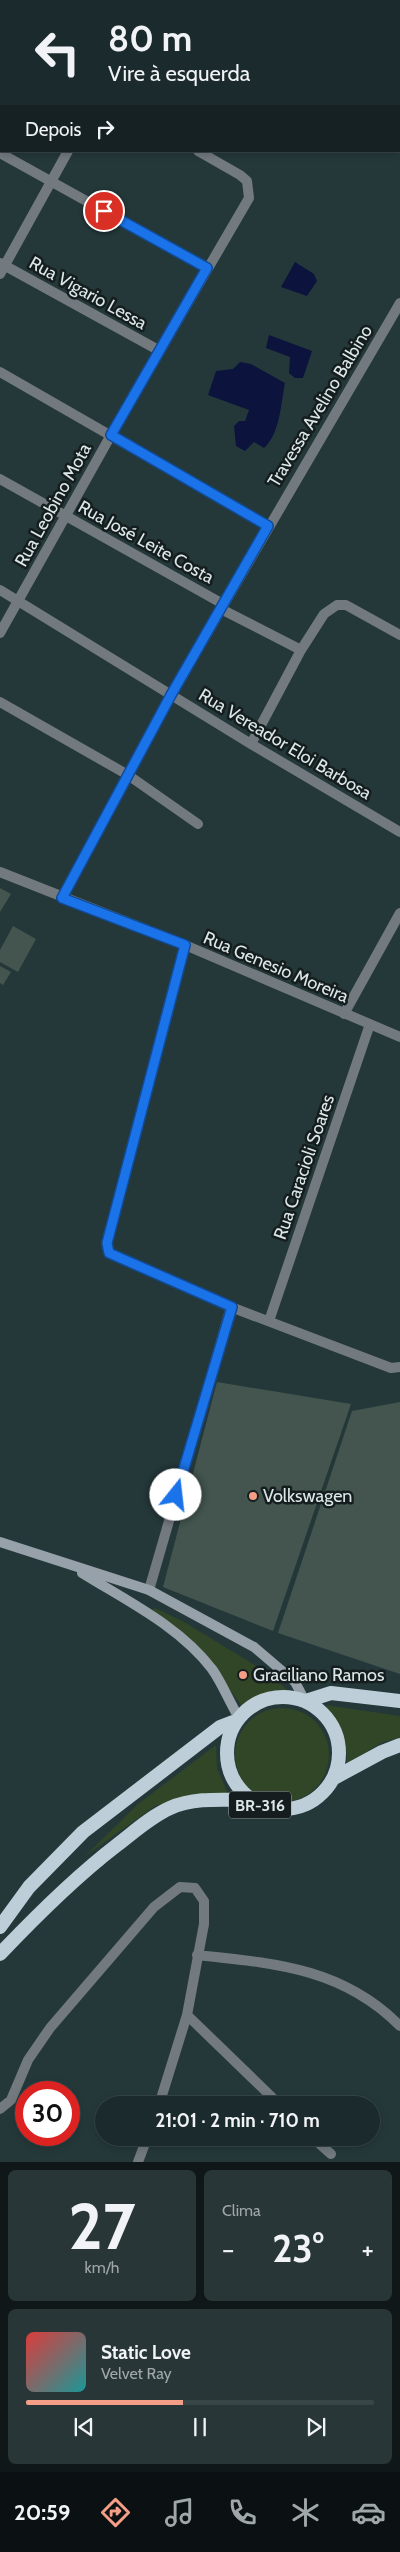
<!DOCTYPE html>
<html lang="pt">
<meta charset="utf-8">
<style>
body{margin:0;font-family:Cabin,sans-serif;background:#283638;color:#f1f3f6;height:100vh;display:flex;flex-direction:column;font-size:19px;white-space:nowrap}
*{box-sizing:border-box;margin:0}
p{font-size:16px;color:#a0a7a9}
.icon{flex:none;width:28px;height:28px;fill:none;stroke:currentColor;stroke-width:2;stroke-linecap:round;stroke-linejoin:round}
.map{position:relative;height:2162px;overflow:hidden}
.sheet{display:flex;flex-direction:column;gap:8px;padding:8px;background:#0f1718;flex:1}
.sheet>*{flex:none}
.guide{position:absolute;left:0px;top:0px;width:400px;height:152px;box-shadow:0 2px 8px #0003,0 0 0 1px #394648;background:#1b2a2c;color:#f1f3f6;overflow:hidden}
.speed{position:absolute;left:15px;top:2081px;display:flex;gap:10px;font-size:25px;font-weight:700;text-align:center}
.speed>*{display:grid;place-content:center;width:65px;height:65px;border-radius:50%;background:#1b2a2c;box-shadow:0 2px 8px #0003,0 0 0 1px #394648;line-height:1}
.speed .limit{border:8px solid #d22;background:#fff;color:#111}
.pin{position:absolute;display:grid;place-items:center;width:42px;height:42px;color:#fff;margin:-21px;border:2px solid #fff;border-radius:50%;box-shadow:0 1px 5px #0007}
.me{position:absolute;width:55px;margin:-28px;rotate:16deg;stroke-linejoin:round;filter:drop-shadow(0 0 4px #0008)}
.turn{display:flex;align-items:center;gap:18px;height:105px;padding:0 25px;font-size:22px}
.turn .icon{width:65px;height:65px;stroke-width:2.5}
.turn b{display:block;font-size:35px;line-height:42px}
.then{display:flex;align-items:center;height:48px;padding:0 25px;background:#0003;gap:10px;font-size:19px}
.big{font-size:38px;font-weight:800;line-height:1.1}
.sheet .widget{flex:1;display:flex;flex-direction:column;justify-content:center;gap:8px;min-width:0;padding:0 18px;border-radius:8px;background:#283638}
.sheet .dial{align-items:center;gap:0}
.dial b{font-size:65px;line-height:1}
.song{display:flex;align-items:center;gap:15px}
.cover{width:60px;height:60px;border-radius:8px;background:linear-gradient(135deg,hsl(0 70% 55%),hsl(180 70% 35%))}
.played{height:5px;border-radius:2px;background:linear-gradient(90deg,#f49e87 45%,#394648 45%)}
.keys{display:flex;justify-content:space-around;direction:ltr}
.heat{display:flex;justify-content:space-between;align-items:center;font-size:28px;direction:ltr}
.sheet .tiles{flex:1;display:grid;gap:8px;grid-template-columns:1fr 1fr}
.widget:last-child{grid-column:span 2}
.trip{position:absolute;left:95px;top:2096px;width:285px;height:50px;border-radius:25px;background:#1b2a2c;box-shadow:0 2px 8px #0003,0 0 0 1px #394648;font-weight:800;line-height:50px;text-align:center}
.menu{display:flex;height:80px;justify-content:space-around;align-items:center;background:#0b1112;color:#a0a7a9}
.menu .icon{width:35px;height:35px}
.menu .selected{color:#f49e87}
.menu b{font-size:22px;color:#f1f3f6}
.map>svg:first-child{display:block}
</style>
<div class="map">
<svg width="400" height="2162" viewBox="0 0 400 2162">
<rect width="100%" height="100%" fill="#24383a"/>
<!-- green -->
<path fill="#314627" d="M155 1608 184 1622 271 1675 288 1691 257 1696 242 1706 197 1646 150 1611Z
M325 1705 400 1716V1738L383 1742 347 1763C347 1738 340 1724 325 1705Z
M235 1755a47 47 0 1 1 94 0a47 47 0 1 1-94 0Z
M216 1745 217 1768 228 1794 194 1795 155 1806 84 1857 138 1804Z"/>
<!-- water -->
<path fill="#0c133d" d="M295 262 314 274 317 281 307 296 281 287Z
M269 335 312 351 303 378H295L289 373 290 357 266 348Z
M240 362 251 364 285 383C281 403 280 434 264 448L254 442 245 451 236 446 234 426 239 421H245L249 410 208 395 216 371 233 369Z"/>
<!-- building -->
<path fill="#43554e" d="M0 888 11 894 0 912Z
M13 926 36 939 18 972 0 962V950Z
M0 966 11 972 3 985 0 983Z
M217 1382 351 1404 273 1631 163 1587Z
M400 1402V1674L278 1633 352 1411Z"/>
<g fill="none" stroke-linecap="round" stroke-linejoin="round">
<!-- minor -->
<path stroke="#737a7f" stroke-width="10" d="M0 44 1 45
M399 106 400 107
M0 153 207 268
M0 263 160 351
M0 274 68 151
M0 372 268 526
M0 479 223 604
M0 590 251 744 400 832
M221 609 301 650
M0 633 111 435 249 198 247 181 240 175 198 151
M0 702 128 775 198 824
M251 744 301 650 324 614 337 605H346L400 635
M0 872 185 945 400 1037
M62 898 171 695 400 303
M185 945 107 1243 109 1253 231 1307 391 1368 400 1367
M344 1014 400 913
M269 1321 370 1024
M149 1590 231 1307
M197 1955C274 1963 343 1968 400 2026
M187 2015 280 2105
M0 2109 11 2100 28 2060 50 2028 154 1907 180 1887 195 1888 204 1901V1924L187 2015 159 2105
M313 2138 331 2154
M138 2162 147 2138"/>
<!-- secondary -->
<path stroke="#96a1a9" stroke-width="10" d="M0 1542 149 1590 254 1647 295 1682 305 1701
M82 1573C127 1601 179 1626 212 1669 222 1683 229 1701 238 1716"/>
<!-- trunk -->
<path stroke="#bdced8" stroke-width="14" d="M227 1753a56 56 0 1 1 112 0a56 56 0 1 1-112 0Z
M306 1701 331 1693 400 1701
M334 1778 382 1752 400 1745
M0 1927 29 1887 83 1832 220 1727 233 1722
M0 1954C37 1915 74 1878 117 1845 134 1832 150 1817 170 1808 195 1797 223 1800 249 1800"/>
</g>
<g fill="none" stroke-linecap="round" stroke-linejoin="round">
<!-- route casing -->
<g stroke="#114b97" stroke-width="12">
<path id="route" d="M104 211 207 268 111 435 268 526 171 695 62 898 185 945 107 1243 109 1253 232 1307 176 1495"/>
</g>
<!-- route -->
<use href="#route" stroke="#1a73e8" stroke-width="9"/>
</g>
<!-- markers -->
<g fill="#f49e87" stroke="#151d1e" stroke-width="2">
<circle cx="253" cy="1496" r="5"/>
<circle cx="243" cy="1675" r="5"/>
</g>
<g text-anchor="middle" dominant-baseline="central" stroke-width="5" stroke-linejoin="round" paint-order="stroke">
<!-- shield labels -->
<rect fill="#151d1e" stroke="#a0aaab" stroke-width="1" x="229" y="1791.5" width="62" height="27" rx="4"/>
<g font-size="16" font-weight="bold" fill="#dbe7e8">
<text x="260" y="1805">BR-316</text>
</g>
<!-- street labels -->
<g font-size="18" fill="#dbe7e8" stroke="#151d1e">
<text transform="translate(88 293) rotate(29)">Rua Vigario Lessa</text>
<text transform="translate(320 406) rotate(-59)">Travessa Avelino Balbino</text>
<text transform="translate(53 505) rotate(-61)">Rua Leobino Mota</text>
<text transform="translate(146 542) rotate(29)">Rua José Leite Costa</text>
<text transform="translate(285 744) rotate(31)">Rua Vereador Eloi Barbosa</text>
<text transform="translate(276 967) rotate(23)">Rua Genesio Moreira</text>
<text transform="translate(304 1167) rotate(-71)">Rua Caracioli Soares</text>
</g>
<!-- poi labels -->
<g font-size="18" fill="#dbe7e8" stroke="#151d1e" text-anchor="start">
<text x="263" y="1496">Volkswagen</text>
<text x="253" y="1675">Graciliano Ramos</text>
</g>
</g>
</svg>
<div class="speed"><div class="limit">30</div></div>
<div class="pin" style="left:104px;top:211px;background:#d93025"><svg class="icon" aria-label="arrive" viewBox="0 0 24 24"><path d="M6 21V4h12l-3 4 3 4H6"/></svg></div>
<svg class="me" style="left:176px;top:1495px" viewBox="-20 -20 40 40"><circle r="19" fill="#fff"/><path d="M0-13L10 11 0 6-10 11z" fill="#1a73e8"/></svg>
<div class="trip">21:01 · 2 min · 710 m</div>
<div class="guide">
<div class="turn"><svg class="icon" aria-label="left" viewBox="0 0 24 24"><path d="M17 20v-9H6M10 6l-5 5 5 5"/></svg><div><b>80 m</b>Vire à esquerda</div></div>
<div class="then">Depois<svg class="icon" aria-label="right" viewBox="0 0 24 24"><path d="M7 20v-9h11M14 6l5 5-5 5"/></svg></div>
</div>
</div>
<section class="sheet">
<div class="tiles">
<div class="widget dial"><b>27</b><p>km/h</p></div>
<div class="widget"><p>Clima</p>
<div class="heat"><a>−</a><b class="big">23°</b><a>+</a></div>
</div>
<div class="widget">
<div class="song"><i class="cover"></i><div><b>Static Love</b><p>Velvet Ray</p></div></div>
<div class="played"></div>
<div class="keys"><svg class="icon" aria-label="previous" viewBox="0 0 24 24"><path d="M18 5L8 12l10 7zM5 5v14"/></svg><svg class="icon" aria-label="pause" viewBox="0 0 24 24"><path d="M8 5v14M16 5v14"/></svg><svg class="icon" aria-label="next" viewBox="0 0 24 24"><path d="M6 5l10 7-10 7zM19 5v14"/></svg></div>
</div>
</div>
</section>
<nav class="menu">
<b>20:59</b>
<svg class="icon selected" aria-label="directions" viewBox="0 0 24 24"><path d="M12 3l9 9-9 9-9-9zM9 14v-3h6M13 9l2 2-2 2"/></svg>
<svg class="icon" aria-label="music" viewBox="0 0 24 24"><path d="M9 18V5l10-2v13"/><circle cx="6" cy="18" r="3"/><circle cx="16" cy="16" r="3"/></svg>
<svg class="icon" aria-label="phone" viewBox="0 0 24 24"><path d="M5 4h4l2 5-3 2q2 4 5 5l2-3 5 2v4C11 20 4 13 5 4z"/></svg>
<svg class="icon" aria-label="climate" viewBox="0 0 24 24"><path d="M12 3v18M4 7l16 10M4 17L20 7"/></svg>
<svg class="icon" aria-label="car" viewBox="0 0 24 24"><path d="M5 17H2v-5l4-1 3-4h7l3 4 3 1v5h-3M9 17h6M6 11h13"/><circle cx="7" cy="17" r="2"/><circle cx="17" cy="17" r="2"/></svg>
</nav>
